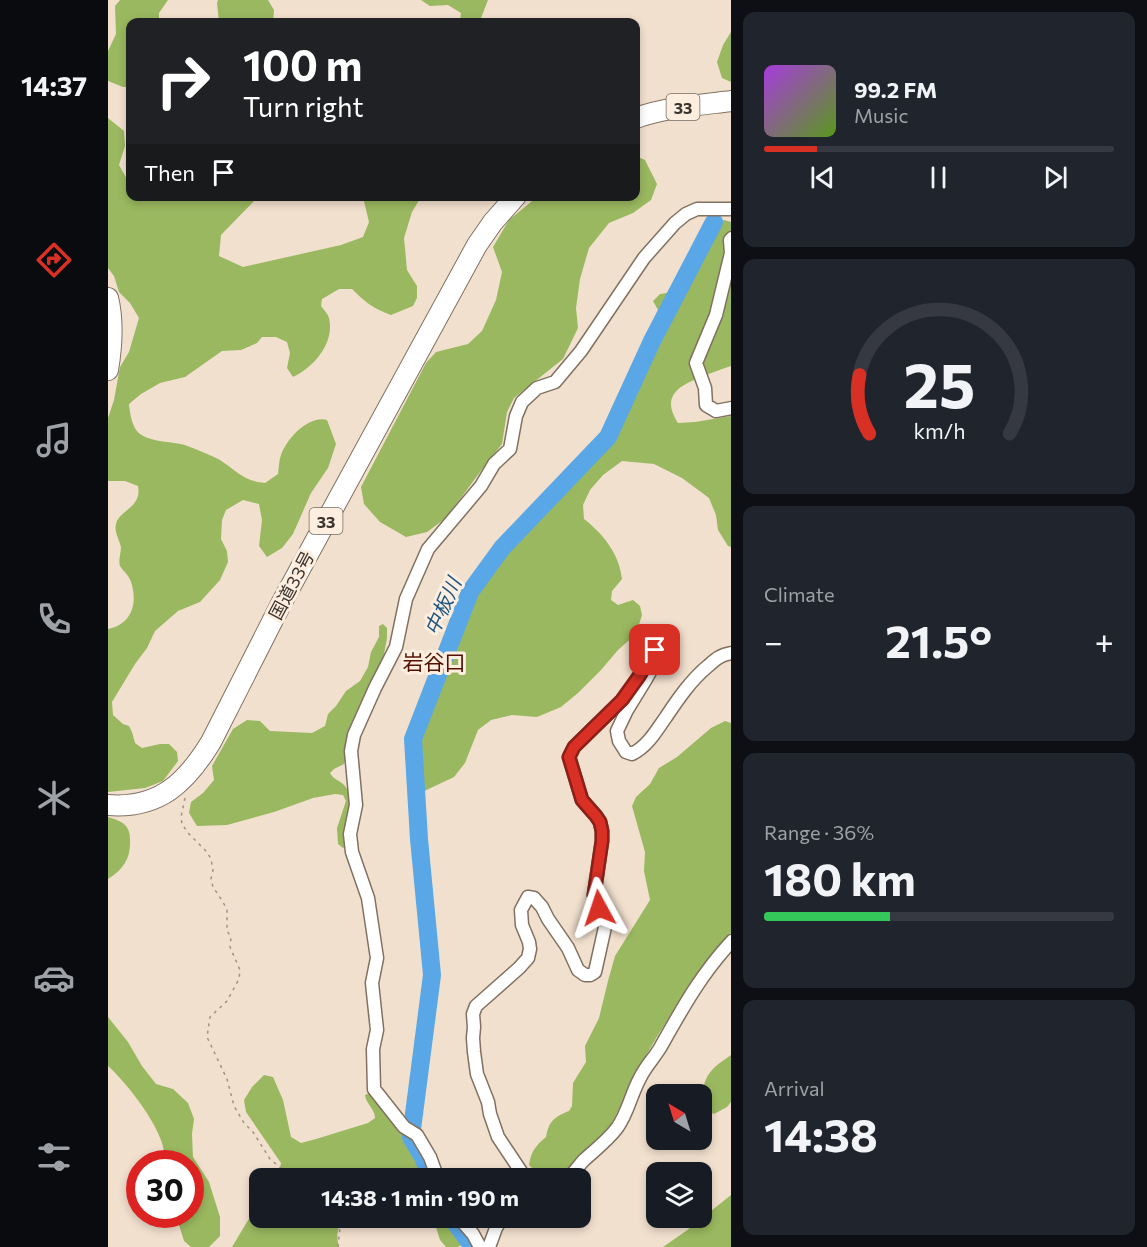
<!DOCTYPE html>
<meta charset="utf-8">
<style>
body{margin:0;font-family:Commissioner,"Noto Sans JP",sans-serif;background:#20242c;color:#f1f3f6;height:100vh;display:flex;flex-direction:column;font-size:22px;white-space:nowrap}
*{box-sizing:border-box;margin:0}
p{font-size:20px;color:#9ea1a6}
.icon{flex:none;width:33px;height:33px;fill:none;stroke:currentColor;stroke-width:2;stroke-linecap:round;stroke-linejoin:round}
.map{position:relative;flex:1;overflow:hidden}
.details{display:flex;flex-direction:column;gap:12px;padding:12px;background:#0d0f14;width:416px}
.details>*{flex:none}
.banner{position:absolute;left:18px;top:18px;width:514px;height:183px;border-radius:12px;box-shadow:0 3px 9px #0003;background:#202124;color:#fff;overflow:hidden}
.needle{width:39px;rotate:322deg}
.buttons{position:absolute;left:538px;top:1084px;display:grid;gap:12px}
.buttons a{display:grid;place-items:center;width:66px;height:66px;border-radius:12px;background:#171b24;box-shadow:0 3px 9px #0003;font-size:30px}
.speed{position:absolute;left:18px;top:1150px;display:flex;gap:12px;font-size:30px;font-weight:700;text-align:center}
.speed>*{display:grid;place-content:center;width:78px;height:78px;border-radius:50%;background:#171b24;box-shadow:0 3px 9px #0003;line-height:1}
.speed .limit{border:9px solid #d22;background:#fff;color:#111}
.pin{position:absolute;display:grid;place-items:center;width:51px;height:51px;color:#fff;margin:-26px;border-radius:12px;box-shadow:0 3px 9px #0006}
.me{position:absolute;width:66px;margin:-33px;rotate:355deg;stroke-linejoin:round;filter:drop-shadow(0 0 4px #0008)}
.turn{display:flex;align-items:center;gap:21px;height:126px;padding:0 18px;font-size:27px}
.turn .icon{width:78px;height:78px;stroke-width:2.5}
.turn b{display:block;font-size:42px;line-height:51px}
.then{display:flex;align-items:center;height:57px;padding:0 18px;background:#0003;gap:12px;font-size:22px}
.big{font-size:45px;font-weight:700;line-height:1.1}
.details .widget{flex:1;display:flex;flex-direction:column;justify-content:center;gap:9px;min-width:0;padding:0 21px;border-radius:12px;background:#20242c}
.details .dial{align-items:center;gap:0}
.dial svg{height:156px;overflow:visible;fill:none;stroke:#363941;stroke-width:7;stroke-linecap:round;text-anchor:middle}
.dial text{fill:#f1f3f6;stroke:none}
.song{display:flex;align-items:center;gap:18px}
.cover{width:72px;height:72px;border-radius:9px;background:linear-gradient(135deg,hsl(280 70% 55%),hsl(90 70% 35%))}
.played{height:6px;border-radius:3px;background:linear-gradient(90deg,#d93025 15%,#363941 15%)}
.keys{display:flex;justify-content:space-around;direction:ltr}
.heat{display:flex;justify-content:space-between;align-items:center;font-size:33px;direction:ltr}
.charge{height:9px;border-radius:4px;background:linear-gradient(90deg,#34c759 36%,#363941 0)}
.trip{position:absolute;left:141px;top:1168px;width:342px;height:60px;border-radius:12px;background:#171b24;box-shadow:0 3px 9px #0003;font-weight:700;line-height:60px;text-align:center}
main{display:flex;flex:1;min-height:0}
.dock{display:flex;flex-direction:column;width:108px;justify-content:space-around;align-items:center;background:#090b0e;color:#9ea1a6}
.dock .icon{width:42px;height:42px}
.dock .current{color:#d93025}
.dock b{font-size:27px;color:#f1f3f6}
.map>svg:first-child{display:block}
</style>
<main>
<nav class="dock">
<b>14:37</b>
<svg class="icon current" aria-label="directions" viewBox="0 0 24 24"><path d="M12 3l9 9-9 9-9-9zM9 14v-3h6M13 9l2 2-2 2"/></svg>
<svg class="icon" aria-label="music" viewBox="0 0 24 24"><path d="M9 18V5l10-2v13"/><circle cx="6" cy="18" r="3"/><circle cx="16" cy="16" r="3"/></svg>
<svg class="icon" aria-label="phone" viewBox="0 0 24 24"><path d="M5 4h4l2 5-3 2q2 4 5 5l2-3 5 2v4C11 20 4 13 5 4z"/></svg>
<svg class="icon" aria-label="climate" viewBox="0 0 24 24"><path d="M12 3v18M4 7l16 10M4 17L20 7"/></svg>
<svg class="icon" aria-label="car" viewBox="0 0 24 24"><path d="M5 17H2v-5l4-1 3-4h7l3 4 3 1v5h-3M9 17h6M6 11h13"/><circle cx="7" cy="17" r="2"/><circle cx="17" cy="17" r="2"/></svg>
<svg class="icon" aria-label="filters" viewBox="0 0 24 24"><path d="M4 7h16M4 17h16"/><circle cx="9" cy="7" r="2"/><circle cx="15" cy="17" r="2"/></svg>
</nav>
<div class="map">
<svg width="624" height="1247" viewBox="0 0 624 1247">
<rect width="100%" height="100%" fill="#f2e0ce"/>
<!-- forest -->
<path fill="#9ab85f" d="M12 0H60L51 13V22H22V87H15L0 81V51L8 34 7 6Z
M110 0H160L166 10 165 22H111L109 3Z
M313 0H380L373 18 374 22H345L352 20 353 13 340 5 322 6Z
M623 32V82L614 78 609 62 615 45Z
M0 118 16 131 17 146 11 165 20 181 22 183V196L150 197 113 235 111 256 135 267 233 245 255 237 261 222 255 197H313L304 212 296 238 299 270 309 286V298L305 306 283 315C265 308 258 303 244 289H231L214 299 213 306C216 310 220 314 221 318 227 343 206 367 185 377L179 368 182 353 179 342 168 337H154L149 343 133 350 114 351 77 377 52 383 33 394 21 404C22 414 24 428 32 434 47 444 66 440 82 447 92 451 103 455 112 460 129 471 135 481 157 483L170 474C171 467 171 460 173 455 179 438 201 415 219 420L228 444 220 468 203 493 185 534 174 548 159 557 151 546 154 520 151 504 135 500 118 510 114 520 113 539 119 551 120 562 112 580 92 602 70 611 47 631 39 648 27 664 4 702 5 715 15 724 21 726 24 732 27 743 34 748 52 744H61L69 752 70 761 55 781 37 788 0 792V629C24 624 30 603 23 582 21 575 15 571 12 566 10 561 13 553 13 547 11 539 6 532 8 524 11 510 34 508 30 486L17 481H0V418L6 400 12 367 21 352 31 318 22 303 11 292 6 276 0 268Z
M528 156 537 160 549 184 543 200 525 213 501 223 481 248 472 279 468 308 470 328 455 359 406 398 399 412 394 444 375 468 338 518 319 532 298 537 272 522 256 504 253 487 318 363 328 352 360 344 374 331 388 300 394 272 385 247 401 220 429 197 528 196Z
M616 220 623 222V366C614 369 605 372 596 376 572 385 552 395 570 423L587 422 623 416V547L620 546 610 530 608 515 601 498 574 478 546 464 514 461 495 475 482 490 475 505 476 519C495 534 511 553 514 579L504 591 503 600 510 605 525 600 532 606 534 615 528 634 510 650 493 670 470 693 453 707 429 717 404 715 383 720 370 730 357 763 346 777 312 793 305 790 303 786 300 756 309 718 322 680 338 662 334 643 345 610 361 582 380 554 401 530 442 494 470 461 498 435 513 397 515 389 523 372 538 348 541 332 550 310 545 301 552 294C567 294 576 279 579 266 580 261 580 256 582 252 589 236 601 225 616 220Z
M275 624 279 628V638L275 659 266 676 250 716 236 764 226 769 222 773C226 780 231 780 236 785 249 798 241 830 239 846L235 848 230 844 229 828 238 801 235 795 227 794 205 798 166 812 119 825 89 826 81 813 83 802 95 793 106 780 104 766 125 729 139 720 152 721 162 731 204 733 217 726 220 714 228 706 238 691 252 681 260 667 263 652 271 637V626Z
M617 721 623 723 624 931 597 962 550 1035 530 1069 523 1086 496 1138 466 1167 447 1177 429 1173 421 1165C423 1152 427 1146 438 1137 441 1121 446 1117 461 1111L464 1106 465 1083 478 1062 477 1046 491 1018 500 981 507 956 542 900 536 871 537 852 524 806 528 797 542 784 551 768 569 757 603 728Z
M0 817C6 819 13 821 17 825 21 829 22 834 22 839 23 858 16 869 0 879Z
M0 1017 20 1042 34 1066 48 1084 65 1089 80 1103 86 1119 84 1134 85 1157 101 1182 112 1217V1236L101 1247H83L76 1241 68 1215H82V1164H56C63 1137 19 1083 0 1066Z
M623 1055V1102L619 1107 606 1114 594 1108C594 1078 599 1071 623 1055Z
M156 1075 165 1077 175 1100 183 1137 193 1143 208 1139 260 1123 267 1118C267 1109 258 1104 257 1095L263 1092 298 1135 301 1149 316 1169 320 1179H307L305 1176C291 1171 269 1168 256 1179H168L171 1174 173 1163 138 1112 136 1100 144 1087Z
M623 1195V1247H555L578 1231Z
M151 1202 152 1218H236C229 1228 228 1236 231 1247H124Z
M325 1218H341L354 1237 356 1243 350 1247H338L332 1240Z"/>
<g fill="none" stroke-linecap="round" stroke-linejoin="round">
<!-- river -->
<path stroke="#59a7e7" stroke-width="18" d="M323 1179 315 1157 303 1137 324 975 311 839 305 739 362 592 394 548 500 437 544 341 606 222
M344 1218 365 1247"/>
<!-- minor casing -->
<g stroke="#817161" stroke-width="15">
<path id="minor" d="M624 238 622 240 623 253 608 315 588 363 597 388 598 405 608 411 624 408
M330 1179 322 1157 309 1135 296 1127 266 1089 265 1049 269 1030 264 983 269 958 260 898 244 852 242 834 248 805 243 751 246 735 267 688 288 647 298 599 320 549 373 486 386 464 402 449 408 416 414 402 429 388 447 382 473 351 536 258 567 223 578 214 589 209H624
M418 1179 390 1137 382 1114 380 1102 369 1074 366 1052 365 1038 366 1027 365 1014 368 1006 411 968 420 958 422 949 421 942 414 925 413 910 420 897 426 898 434 907 440 919 460 948 470 970 477 975H482L487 972 497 927 486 895 494 841V831L492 822 488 816 474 800 461 757 466 747 514 700 532 675 547 650 548 661 538 679 519 710 509 731 511 741 518 752 524 754C540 746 548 731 558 717 570 699 583 680 600 666 608 659 612 655 624 653
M457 1179C466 1175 469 1167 476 1160 487 1150 500 1140 509 1128 520 1113 523 1094 532 1078 537 1067 546 1058 552 1048 574 1009 593 974 624 941
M351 1218 365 1234 372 1247
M381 1247 388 1228 394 1218"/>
</g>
<!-- trunk casing -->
<g stroke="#817161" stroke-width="22">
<path id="trunk" d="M528 118C559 107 591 105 624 101
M0 298C6 322 4 346 0 370
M0 805C51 809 78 783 103 742L174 602 369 245 385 222 408 196"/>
</g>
<!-- path -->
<path stroke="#a09386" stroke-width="1.5" stroke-dasharray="3 4.5" stroke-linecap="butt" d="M77 798 73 817 74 824 80 833 99 852 103 859 105 870 103 879 105 887 115 902 119 910V931L123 937 122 947 132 970 131 979 119 1001 102 1017 99 1037 119 1079 126 1106 136 1123 145 1132 162 1159 173 1168 185 1173 210 1179
M230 1247 233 1218"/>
<!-- minor -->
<use href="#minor" stroke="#fff" stroke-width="12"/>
<!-- trunk -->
<use href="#trunk" stroke="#fff" stroke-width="20"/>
</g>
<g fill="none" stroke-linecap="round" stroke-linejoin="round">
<!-- route casing -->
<g stroke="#8d1f18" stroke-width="15">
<path id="route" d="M491 908 486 895 494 841V831L492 822 488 816 474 800 461 757 466 747 514 700 532 675 547 650"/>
</g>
<!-- route -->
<use href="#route" stroke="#d93025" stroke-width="10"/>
</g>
<g text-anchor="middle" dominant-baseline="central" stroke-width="6" stroke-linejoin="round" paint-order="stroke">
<!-- shield labels -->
<g fill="#fdeee0" stroke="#756c63" stroke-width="1.5">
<rect x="558.5" y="94" width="33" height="26" rx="4.5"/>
<rect x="201.5" y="508" width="33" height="26" rx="4.5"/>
</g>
<g font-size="16" font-weight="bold" fill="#3b342d">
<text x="575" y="107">33</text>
<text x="218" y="521">33</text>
</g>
<!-- street labels -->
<g font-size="18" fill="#3b342d" stroke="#fdeee0">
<text transform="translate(183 585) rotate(-62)">国道33号</text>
</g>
<!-- water labels -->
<g font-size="20" font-style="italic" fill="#1e5680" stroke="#fdeee0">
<text transform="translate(334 606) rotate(-66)">中板川</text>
</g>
<!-- quarter labels -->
<g font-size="21" fill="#531100" stroke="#fdeee0">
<text x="326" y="661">岩谷口</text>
</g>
</g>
</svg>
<div class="buttons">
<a><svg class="needle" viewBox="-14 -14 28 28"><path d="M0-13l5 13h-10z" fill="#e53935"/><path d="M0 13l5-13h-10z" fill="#9ea1a6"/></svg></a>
<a><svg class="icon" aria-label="layers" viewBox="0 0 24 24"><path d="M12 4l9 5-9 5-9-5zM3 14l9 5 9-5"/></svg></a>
</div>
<div class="speed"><div class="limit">30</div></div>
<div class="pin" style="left:547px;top:650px;background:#d93025"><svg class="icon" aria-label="arrive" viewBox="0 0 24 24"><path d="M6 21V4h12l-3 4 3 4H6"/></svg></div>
<svg class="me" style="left:491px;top:908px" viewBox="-20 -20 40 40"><path d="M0-17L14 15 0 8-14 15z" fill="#d93025" stroke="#fff" stroke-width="4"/></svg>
<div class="trip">14:38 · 1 min · 190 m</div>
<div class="banner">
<div class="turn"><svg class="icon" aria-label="right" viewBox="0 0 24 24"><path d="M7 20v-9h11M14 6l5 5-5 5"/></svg><div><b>100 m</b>Turn right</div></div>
<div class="then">Then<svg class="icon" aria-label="arrive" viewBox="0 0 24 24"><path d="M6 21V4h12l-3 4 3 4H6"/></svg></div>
</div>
</div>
<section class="details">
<div class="widget">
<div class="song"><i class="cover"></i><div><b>99.2 FM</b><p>Music</p></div></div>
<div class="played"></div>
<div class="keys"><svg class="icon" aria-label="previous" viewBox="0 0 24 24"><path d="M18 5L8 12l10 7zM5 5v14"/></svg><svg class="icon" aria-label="pause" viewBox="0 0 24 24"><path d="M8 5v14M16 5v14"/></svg><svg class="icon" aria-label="next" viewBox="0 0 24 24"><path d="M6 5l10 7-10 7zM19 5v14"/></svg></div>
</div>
<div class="widget dial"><svg viewBox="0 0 100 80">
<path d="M14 69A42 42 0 1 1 86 69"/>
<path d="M14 69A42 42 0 0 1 9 39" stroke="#d93025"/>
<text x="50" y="56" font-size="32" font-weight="700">25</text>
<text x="50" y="72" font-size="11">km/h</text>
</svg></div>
<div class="widget"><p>Climate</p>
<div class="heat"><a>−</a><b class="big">21.5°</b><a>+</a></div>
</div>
<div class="widget"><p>Range · 36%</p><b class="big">180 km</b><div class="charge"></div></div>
<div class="widget"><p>Arrival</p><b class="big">14:38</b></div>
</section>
</main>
